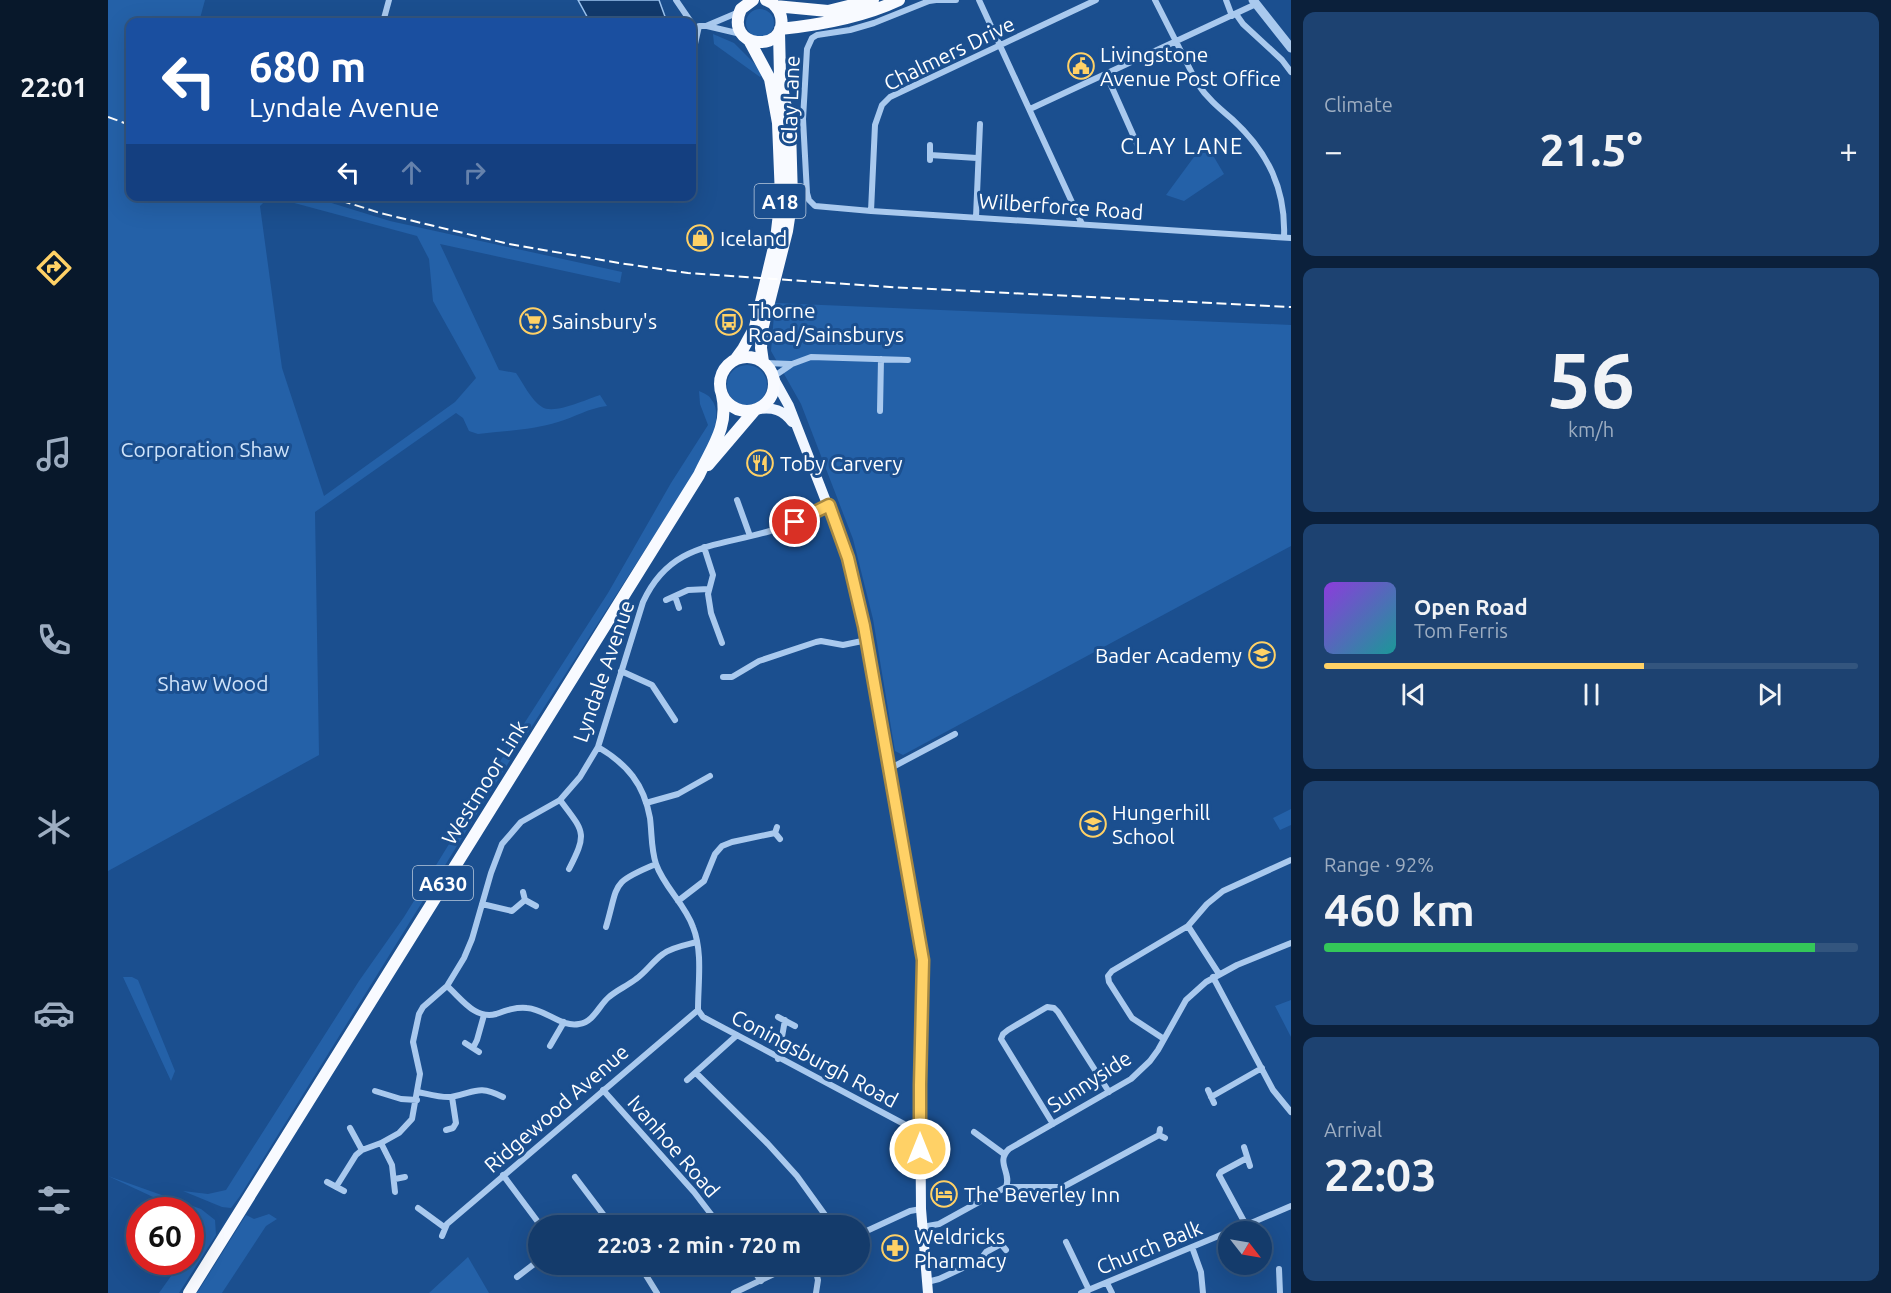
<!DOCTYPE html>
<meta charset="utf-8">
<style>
body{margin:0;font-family:Ubuntu,sans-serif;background:#1d4271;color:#f1f3f6;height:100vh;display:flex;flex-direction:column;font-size:22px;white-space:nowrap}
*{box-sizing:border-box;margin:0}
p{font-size:20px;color:#9dadc1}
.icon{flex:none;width:33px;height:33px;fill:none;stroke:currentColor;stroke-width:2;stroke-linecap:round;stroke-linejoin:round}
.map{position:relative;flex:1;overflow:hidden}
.details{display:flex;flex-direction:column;gap:12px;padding:12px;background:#0b203b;width:600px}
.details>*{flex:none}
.guide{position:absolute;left:18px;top:18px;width:570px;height:183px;border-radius:12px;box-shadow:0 6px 24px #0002,0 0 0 2px #33557e;background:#1a4fa0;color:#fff;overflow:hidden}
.needle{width:39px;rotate:121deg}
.controls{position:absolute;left:1110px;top:1221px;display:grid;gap:12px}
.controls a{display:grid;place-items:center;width:54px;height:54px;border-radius:50%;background:#143b6b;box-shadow:0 6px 24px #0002,0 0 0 2px #33557e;font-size:30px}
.speed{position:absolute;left:18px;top:1197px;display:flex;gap:12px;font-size:30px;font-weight:700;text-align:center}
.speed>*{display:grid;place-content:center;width:78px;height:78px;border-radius:50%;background:#143b6b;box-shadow:0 6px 24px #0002,0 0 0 2px #33557e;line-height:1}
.speed .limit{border:9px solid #d22;background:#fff;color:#111}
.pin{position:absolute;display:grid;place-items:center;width:51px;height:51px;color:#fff;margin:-26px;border:3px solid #fff;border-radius:50%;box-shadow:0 2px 6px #0007}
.me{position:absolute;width:66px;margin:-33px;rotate:0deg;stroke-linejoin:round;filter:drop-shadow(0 0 4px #0008)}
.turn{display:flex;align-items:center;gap:21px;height:126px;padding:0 24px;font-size:27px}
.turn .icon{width:78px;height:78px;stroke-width:2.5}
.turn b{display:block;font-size:42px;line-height:51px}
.lanes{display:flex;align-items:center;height:57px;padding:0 24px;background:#0003;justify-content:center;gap:30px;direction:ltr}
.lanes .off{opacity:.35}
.big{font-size:45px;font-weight:700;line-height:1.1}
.details .card{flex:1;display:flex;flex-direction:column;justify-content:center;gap:9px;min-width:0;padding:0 21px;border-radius:12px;background:#1d4271}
.details .dial{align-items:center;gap:0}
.dial b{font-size:78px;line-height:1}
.song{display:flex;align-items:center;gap:18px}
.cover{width:72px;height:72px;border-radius:9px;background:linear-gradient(135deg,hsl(270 70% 55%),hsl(180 70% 35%))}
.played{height:6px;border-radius:3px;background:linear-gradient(90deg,#ffd166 60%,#33557e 60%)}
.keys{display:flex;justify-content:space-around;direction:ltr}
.heat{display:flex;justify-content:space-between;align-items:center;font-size:33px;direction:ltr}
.charge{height:9px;border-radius:4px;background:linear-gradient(90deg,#34c759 92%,#33557e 0)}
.trip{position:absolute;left:420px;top:1215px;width:342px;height:60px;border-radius:30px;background:#143b6b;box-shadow:0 6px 24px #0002,0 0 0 2px #33557e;font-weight:700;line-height:60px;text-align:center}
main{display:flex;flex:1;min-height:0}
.tab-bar{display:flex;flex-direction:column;width:108px;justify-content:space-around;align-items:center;background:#08182b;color:#9dadc1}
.tab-bar .icon{width:42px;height:42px}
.tab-bar .active{color:#ffd166}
.tab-bar b{font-size:27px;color:#f1f3f6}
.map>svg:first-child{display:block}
</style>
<main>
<nav class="tab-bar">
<b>22:01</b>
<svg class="icon active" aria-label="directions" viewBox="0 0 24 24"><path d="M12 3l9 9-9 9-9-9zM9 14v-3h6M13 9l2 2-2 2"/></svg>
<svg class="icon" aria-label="music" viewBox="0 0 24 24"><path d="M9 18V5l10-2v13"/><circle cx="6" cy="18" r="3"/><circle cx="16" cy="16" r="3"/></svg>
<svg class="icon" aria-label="phone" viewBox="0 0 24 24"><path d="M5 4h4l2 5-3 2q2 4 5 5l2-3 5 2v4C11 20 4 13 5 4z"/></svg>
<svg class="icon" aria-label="climate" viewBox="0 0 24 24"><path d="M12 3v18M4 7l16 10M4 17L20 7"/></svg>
<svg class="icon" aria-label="car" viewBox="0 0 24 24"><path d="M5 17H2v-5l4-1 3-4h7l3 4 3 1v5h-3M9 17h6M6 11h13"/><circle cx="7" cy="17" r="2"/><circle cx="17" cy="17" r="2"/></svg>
<svg class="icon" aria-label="filters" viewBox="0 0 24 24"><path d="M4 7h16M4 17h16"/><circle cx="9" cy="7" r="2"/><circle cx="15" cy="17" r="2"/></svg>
</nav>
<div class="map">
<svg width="1183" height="1293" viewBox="0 0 1183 1293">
<rect width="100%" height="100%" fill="#1b4f8f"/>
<!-- green -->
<path fill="#2461a8" d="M0 0H97L91 22H22V196L161 197 152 206 174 368 216 496 347 402 368 378 325 301 321 259 309 236 164 197H204L282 221 514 272 512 283 332 244 391 370 408 373C415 383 423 400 434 407 446 415 479 399 492 395L499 406C481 408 467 417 450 422 425 430 396 431 370 434L361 431 355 418 348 413 207 512 211 755 0 871Z
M638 23a14 14 0 1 1 28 0a14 14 0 1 1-28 0Z
M605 34 626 43 656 73 652 77 606 44Z
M1097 142 1116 174 1076 201 1058 195Z
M667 303 1183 325V546L795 755 787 751 765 619 745 539 693 404 663 351Z
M619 385a20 20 0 1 1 40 0a20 20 0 1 1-40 0Z
M591 391C595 393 601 395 603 399 619 418 595 456 585 475L401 762 132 1196 123 1208 114 1207 75 1191 100 1194 118 1190 251 981 296 917 401 747 500 593 563 483 600 425 592 404Z
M1183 809V825L1172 830 1165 818Z
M15 977H24L30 980 67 1071 63 1081Z
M1183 1000V1037L1167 1006Z
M0 1176 93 1209 107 1220 108 1235 71 1293H51L73 1262H82L83 1249 88 1240 82 1210H73Z
M161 1214 169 1219 158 1226 114 1293H89L138 1215 146 1219Z
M360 1257 381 1293H321Z"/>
<!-- water -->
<path fill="#123a6d" stroke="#9cc4f0" stroke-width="1.5" d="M470 0H551L559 22H482Z"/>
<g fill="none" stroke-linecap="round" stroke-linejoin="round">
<!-- minor -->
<path stroke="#a9c9ee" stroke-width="6" d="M568 0 583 22
M828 0 821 1 766 23 742 30 709 35 704 38 699 49 695 119 699 193 701 200 707 206 763 211 1183 238
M829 0H848
M871 0 974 224
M1047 0 1089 83C1099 98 1111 108 1124 119 1160 152 1178 189 1176 237
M1118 0 1124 16
M1128 14 1135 24 1174 60 1183 72
M275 22 281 0
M599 26 633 34
M584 57 591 26H598L631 12
M998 74 1030 146
M922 109 1148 4
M822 155 869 158
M822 160V145
M763 211 767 125 774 105 782 97 988 0
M868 217 872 124
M657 363 683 364
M665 377 684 364 703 357 800 360
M772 411 773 359
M629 500 642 536
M596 547 605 575 600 594 603 613 614 643
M567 596 571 608
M558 600 580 590 601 589
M513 671 544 685 567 720
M615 677H624L651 661 708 642 713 641 735 645 759 640
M490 747C519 764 536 784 542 818 544 834 543 849 548 864 556 887 577 904 585 927 595 952 590 983 590 1010
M781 769 847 734
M452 800C476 832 480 832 461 869
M538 803 570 794 602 776
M669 827 667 833 672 839
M415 892 417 900 428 906
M570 901 596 881 607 854 614 846 624 842 667 833
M374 904 404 911 417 900
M498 927C511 883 502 883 548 864
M1111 974 1080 926 1099 904 1115 891 1183 860
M1105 977 1165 1090 1183 1112
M339 986C353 998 367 1020 388 1014 399 1010 408 1007 419 1008 437 1009 454 1028 471 1024 486 1022 491 1005 501 997 509 990 519 986 528 979 538 972 545 961 555 954 564 947 578 945 589 942
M590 1010 595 1017 796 1124 812 1130
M670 1017 687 1026
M1056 1039 1024 1018 1001 982 1000 976 1004 971 1080 926
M357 1043 371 1052
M442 1046 456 1022
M365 1048 369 1040 376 1015
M670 1059 677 1020
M588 1073 660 1144 689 1176 725 1226
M579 1080 628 1036
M495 1090 586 1192 612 1226
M1100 1090 1106 1103
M267 1091 293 1099 309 1100
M310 1092C320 1094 333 1098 343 1097 367 1093 369 1084 395 1097
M1103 1097 1154 1068
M945 1124 893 1039 895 1034 900 1030 939 1007 946 1008 950 1012 1001 1092
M242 1128 254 1150
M1052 1129 1051 1135 1057 1138
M338 1130 345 1128 348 1123 344 1097
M866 1132 896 1154
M273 1143 284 1165 287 1192
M1136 1147 1142 1166
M395 1175 433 1226
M467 1177 504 1226
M287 1179 297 1177
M219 1182 236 1191
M228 1187 248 1155 254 1150 273 1143 291 1133 304 1119 312 1074 305 1042 311 1014 315 1007 339 986 356 958 364 939 383 873 394 844 413 822 452 800 472 777 490 747 535 602C562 543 608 547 662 531 682 525 702 515 721 505
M898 1187C904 1173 887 1162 901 1149L1023 1079 1042 1061 1050 1050 1078 1000 1098 982 1129 965 1183 943
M310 1208 336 1227
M1138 1225 1111 1175 1113 1172 1139 1158
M814 1227 831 1224 898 1187H955L1051 1135
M1122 1232 1183 1206
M752 1234 802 1211 813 1209
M894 1234 893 1244 898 1250
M334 1236 339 1224 590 1010
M958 1242 981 1290
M1084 1247 1093 1272 1095 1293
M463 1264C469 1269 474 1269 480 1264
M531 1264 549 1293
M641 1264 653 1281
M706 1264 710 1280 708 1293
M1171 1269 1172 1293
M409 1277 430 1261
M819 1282 831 1279 872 1260 878 1252 893 1244
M999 1283 1004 1293
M626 1293 687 1264
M973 1293 1120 1232"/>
<!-- tertiary -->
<path stroke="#a9c9ee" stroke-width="9" d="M1145 0 1183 48"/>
<!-- primary -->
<path stroke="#f0f6ff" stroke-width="10" d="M666 379 681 406 740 558 756 626 815 960 812 1085 813 1209 820 1293
M651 409C665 407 675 410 684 422"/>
<!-- trunk -->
<path stroke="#f8faff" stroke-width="12" d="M645 0 633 9C615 49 680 54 673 17 671 8 666 3 658 0
M667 6 720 11 765 0
M672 29C711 25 755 17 791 0
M612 384a27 27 0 1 1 54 0a27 27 0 1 1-54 0Z
M627 360 635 349 647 327 668 239 673 197 670 123 662 79 641 40
M655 362 653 348 654 330 679 231 684 198 682 129 672 76 671 32
M600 465 646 411
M81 1293 591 475C604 447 621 426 614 395"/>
<!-- rail -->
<path stroke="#fff" stroke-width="2" stroke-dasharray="10 4.5" stroke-linecap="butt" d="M0 117 22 125
M219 196 272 213 401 244 511 263 580 273 782 287 1183 307"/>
</g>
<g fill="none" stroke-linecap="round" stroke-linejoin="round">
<!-- route casing -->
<g stroke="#a68842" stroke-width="15">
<path id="route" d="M687 522 721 505 740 558 756 626 815 960 812 1085V1149"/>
</g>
<!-- route -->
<use href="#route" stroke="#ffd166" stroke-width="10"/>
</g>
<!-- icons -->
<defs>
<g id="civic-ring" transform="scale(1.35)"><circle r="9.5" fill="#1b4f8f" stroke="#ffd166" stroke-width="1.5"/><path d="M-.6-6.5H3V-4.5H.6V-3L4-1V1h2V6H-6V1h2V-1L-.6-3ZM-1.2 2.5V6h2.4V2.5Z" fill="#ffd166"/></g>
<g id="shop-ring" transform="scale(1.35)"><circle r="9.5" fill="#1b4f8f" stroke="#ffd166" stroke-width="1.5"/><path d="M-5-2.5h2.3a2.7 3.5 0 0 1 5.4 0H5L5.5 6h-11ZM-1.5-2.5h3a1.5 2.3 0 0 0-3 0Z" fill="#ffd166"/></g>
<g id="supermarket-ring" transform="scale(1.35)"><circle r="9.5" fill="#1b4f8f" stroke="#ffd166" stroke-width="1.5"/><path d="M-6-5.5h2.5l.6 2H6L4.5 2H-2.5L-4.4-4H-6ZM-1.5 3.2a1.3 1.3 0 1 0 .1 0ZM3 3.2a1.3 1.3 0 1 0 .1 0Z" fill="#ffd166"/></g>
<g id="bus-ring" transform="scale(1.35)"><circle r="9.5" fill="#1b4f8f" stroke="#ffd166" stroke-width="1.5"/><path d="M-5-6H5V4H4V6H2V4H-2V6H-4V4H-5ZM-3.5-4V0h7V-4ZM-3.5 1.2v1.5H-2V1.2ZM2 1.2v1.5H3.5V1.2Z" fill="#ffd166"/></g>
<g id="restaurant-ring" transform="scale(1.35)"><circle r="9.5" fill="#1b4f8f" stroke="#ffd166" stroke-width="1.5"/><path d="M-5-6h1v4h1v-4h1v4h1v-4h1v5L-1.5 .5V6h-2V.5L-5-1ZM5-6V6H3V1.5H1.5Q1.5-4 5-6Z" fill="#ffd166"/></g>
<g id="school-ring" transform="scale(1.35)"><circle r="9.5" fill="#1b4f8f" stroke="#ffd166" stroke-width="1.5"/><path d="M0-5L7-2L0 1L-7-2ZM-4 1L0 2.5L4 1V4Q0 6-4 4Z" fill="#ffd166"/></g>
<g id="hotel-ring" transform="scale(1.35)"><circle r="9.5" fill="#1b4f8f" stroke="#ffd166" stroke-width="1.5"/><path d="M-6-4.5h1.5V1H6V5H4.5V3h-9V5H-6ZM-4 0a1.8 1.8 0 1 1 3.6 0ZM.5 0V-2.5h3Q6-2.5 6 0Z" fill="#ffd166"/></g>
<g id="pharmacy-ring" transform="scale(1.35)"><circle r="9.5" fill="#1b4f8f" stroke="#ffd166" stroke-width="1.5"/><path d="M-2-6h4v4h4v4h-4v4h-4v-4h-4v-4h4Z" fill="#ffd166"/></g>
</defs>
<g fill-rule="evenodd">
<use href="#civic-ring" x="973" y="66"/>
<use href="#shop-ring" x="592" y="238"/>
<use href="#supermarket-ring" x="425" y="321"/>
<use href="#bus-ring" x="621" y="322"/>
<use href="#restaurant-ring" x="652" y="463"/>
<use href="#school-ring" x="1154" y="655"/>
<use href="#school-ring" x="985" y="824"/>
<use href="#hotel-ring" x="836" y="1194"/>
<use href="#pharmacy-ring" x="787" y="1248"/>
</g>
<g text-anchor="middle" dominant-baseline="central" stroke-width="6" stroke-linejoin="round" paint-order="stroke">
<!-- shield labels -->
<g fill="#1b4f8f" stroke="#bbcadd" stroke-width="1.5">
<rect x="646.5" y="184" width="51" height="34" rx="4.5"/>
<rect x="305" y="866" width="60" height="34" rx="4.5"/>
</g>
<g font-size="20" font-weight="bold" fill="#fff">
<text x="672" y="201">A18</text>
<text x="335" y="883">A630</text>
</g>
<!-- street labels -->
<g font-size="21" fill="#fff" stroke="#1b4f8f">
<text transform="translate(841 53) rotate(-26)">Chalmers Drive</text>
<text transform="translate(682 100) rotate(-88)">Clay Lane</text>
<text transform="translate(953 206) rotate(4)">Wilberforce Road</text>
<text transform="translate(495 671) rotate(-71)">Lyndale Avenue</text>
<text transform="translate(376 782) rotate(-58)">Westmoor Link</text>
<text transform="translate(707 1058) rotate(28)">Coningsburgh Road</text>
<text transform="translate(981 1081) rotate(-33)">Sunnyside</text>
<text transform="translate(448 1108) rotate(-41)">Ridgewood Avenue</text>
<text transform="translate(566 1146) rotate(49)">Ivanhoe Road</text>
<text transform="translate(1041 1247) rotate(-22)">Church Balk</text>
</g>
<!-- poi labels -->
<g font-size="21" fill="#fff" stroke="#1b4f8f" text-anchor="start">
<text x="992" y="54">Livingstone<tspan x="992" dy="24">Avenue Post Office</tspan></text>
<text x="612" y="238">Iceland</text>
<text x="640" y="310">Thorne<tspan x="640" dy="24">Road/Sainsburys</tspan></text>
<text x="444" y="321">Sainsbury's</text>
<text x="672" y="463">Toby Carvery</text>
<text x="1134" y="655" text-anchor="end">Bader Academy</text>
<text x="1004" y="812">Hungerhill<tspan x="1004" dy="24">School</tspan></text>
<text x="856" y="1194">The Beverley Inn</text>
<text x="806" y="1236">Weldricks<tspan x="806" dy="24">Pharmacy</tspan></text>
</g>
<!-- park labels -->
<g font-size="21" fill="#cfe3fa" stroke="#1b4f8f">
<text x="97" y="449">Corporation Shaw</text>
<text x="105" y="683">Shaw Wood</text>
</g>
<!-- neighbourhood labels -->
<g font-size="22" letter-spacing="1.5" fill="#fff" stroke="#1b4f8f">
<text x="1074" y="145">CLAY LANE</text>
</g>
</g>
</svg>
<div class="controls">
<a><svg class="needle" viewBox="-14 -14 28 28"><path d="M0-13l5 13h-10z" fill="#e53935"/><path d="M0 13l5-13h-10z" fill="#9dadc1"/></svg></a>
</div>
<div class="speed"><div class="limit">60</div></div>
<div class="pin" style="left:687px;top:522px;background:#d93025"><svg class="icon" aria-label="arrive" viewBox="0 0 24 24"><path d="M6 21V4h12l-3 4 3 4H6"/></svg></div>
<svg class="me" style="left:812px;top:1149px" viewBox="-20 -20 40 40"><circle r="17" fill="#ffd166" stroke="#fff" stroke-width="3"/><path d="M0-11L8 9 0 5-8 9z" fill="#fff"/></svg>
<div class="trip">22:03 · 2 min · 720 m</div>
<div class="guide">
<div class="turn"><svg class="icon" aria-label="left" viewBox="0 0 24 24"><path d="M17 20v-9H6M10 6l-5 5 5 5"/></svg><div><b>680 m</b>Lyndale Avenue</div></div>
<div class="lanes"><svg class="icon" aria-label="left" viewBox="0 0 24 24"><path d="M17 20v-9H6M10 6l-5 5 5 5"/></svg><svg class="icon off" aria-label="ahead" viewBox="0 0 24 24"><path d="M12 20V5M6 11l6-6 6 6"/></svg><svg class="icon off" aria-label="right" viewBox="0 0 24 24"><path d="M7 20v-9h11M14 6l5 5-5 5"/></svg></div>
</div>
</div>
<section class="details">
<div class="card"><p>Climate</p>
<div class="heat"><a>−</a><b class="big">21.5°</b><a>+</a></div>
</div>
<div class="card dial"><b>56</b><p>km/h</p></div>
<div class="card">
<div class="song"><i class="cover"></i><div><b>Open Road</b><p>Tom Ferris</p></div></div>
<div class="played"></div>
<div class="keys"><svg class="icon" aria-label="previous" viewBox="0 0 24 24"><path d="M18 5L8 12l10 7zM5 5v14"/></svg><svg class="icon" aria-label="pause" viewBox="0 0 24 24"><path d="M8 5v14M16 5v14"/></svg><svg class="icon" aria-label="next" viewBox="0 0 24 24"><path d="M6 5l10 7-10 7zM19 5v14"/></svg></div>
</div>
<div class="card"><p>Range · 92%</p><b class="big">460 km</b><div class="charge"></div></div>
<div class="card"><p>Arrival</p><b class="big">22:03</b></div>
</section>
</main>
